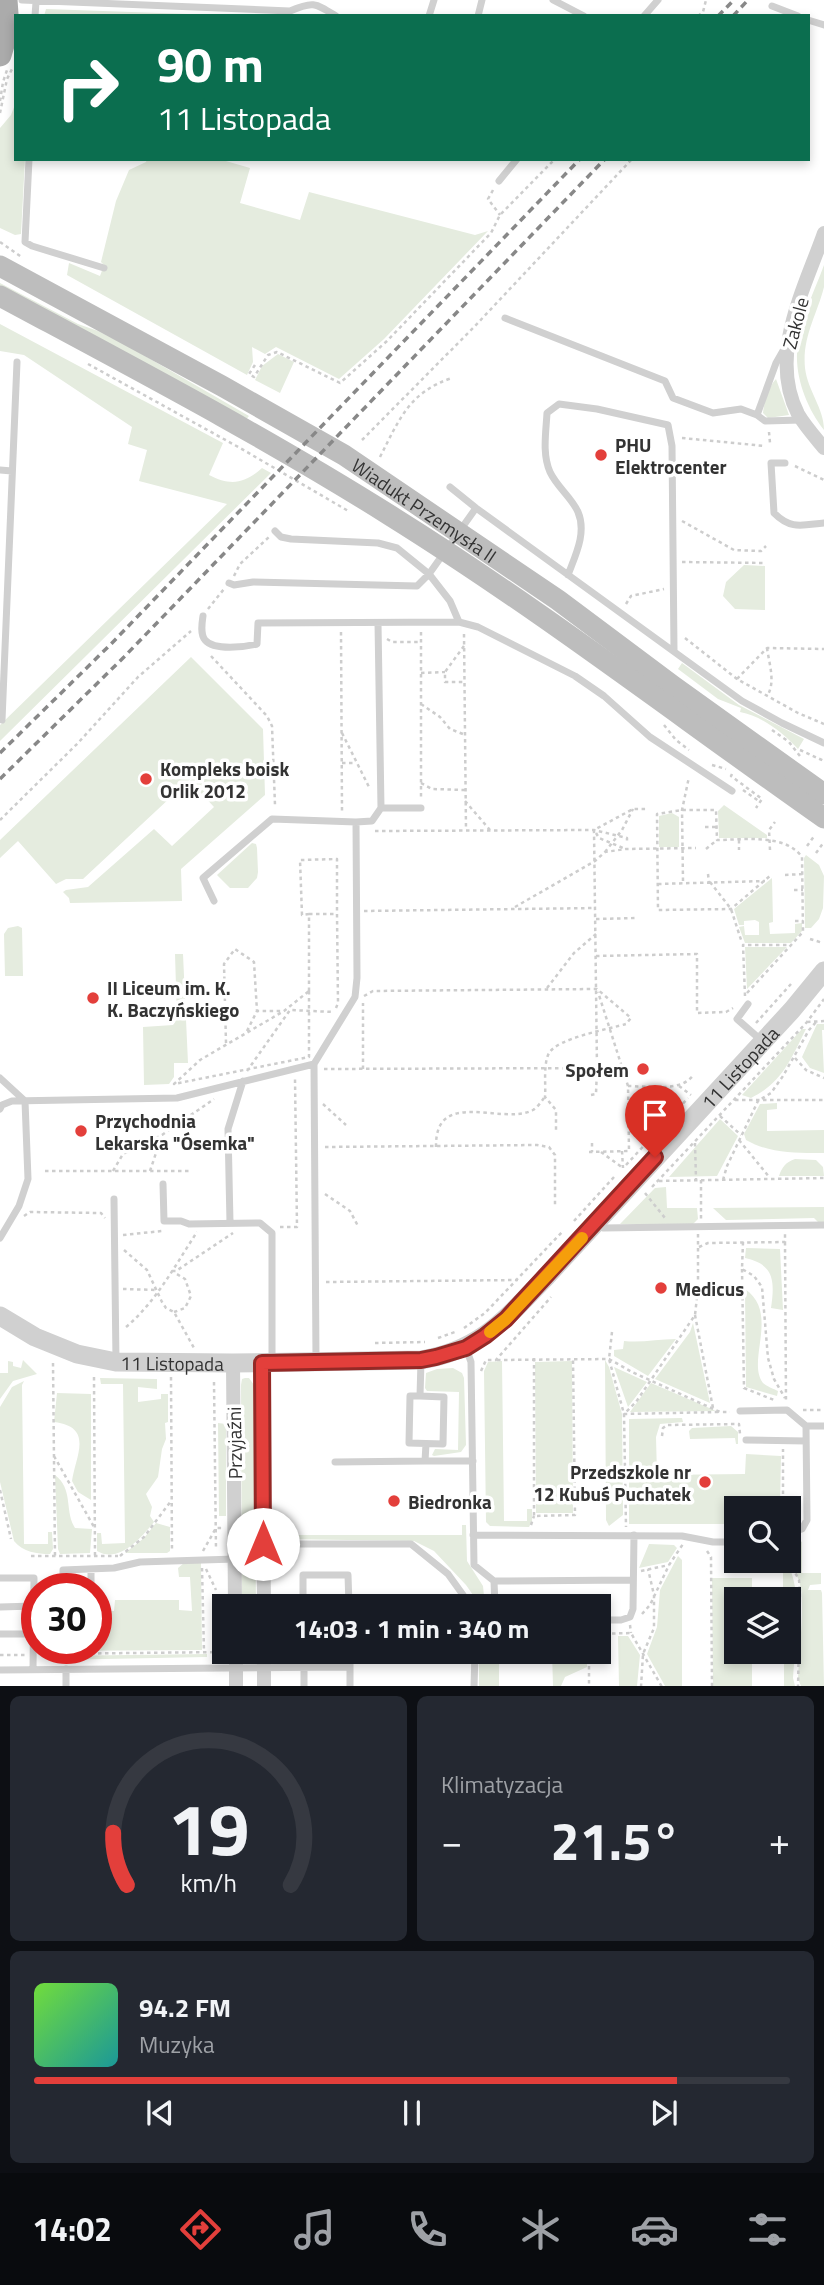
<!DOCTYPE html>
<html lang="pl">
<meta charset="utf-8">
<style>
body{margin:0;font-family:"Titillium Web",sans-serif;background:#242831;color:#f1f3f6;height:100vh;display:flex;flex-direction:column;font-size:26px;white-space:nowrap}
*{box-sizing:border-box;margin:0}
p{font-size:23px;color:#9ea1a6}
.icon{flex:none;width:38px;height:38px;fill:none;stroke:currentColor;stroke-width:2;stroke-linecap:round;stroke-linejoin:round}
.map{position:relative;height:1686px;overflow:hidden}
.details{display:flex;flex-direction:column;gap:10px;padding:10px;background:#0d0f14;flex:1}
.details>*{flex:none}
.banner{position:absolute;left:14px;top:14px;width:796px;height:147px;border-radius:0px;box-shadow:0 4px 10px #0003;background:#0b6e4f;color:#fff;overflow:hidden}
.tools{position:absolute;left:724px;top:1496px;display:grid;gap:14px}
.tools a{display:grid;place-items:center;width:77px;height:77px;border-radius:0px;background:#171b24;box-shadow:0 4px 10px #0003;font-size:35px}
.speed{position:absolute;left:21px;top:1573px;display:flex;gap:14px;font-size:35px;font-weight:700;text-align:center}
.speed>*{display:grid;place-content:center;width:91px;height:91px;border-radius:50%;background:#171b24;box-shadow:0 4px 10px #0003;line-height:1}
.speed .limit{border:10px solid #d22;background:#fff;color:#111}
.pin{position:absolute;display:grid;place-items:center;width:60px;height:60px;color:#fff;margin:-72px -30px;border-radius:50% 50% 50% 0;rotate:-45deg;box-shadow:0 0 7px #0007}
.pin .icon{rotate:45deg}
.me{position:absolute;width:77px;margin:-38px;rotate:0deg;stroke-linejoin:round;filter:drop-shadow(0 0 5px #0008)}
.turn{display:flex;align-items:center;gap:24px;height:147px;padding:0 28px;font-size:32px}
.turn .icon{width:91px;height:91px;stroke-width:2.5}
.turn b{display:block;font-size:49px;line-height:60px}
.big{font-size:52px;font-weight:700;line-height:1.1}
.details .tile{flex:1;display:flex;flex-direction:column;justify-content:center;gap:10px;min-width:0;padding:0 24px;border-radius:10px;background:#242831}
.details .dial{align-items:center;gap:0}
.dial svg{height:182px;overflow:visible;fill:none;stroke:#363941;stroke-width:7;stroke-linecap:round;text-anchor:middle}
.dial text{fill:#f1f3f6;stroke:none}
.song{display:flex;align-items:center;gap:21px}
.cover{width:84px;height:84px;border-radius:10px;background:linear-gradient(135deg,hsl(100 70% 55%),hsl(180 70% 35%))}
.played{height:7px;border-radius:4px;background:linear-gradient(90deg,#e33f3b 85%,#363941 85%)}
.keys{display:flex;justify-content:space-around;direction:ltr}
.heat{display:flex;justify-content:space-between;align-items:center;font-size:38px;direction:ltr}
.details .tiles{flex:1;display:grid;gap:10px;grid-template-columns:1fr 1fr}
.tile:last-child{grid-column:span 2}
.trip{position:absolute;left:212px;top:1594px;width:399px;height:70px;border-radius:0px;background:#171b24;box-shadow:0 4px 10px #0003;font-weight:700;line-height:70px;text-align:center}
.tabs{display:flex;height:112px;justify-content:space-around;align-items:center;background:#090b0e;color:#9ea1a6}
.tabs .icon{width:49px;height:49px}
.tabs .current{color:#e33f3b}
.tabs b{font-size:32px;color:#f1f3f6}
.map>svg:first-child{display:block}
</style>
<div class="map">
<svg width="824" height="1687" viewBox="0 0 824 1687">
<rect width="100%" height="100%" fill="#fff"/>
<!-- green -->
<path fill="#e5ecdf" d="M46 9 245 16H44Z
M16 102V159H25L21 234 15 235 0 228V128L11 115Z
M147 159H219L250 168 240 203 300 220 309 192 475 235 488 231 384 339 339 379 276 347 265 354 252 347 253 362 247 375 67 275 69 263 100 276 104 265 101 262 116 201 129 170 146 162Z
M824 265C824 272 824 281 824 287 817 315 802 337 805 368 808 392 824 408 824 430 806 407 793 373 798 343 801 317 815 290 824 265Z
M0 283 78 324 98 331 126 345 249 416 244 422 0 288Z
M0 324 223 443 209 475C230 486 245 484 262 468L271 473 0 741V725L227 504 139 481 147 450 128 444 132 427 24 355 0 351Z
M278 354 294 362 280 393 255 380 262 366Z
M776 379 789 415 768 418 763 413C764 402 769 386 776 379Z
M744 565 765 566V610L735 609 723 596 726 582Z
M191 657 263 729 265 795 181 869 182 901 70 903 69 898 63 892 66 890 88 887 154 829 172 846 214 807 190 781 200 770 83 879H66L56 884 18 841 0 858V840Z
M682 663 739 705 804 739 798 749C783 733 762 716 740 712L741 708 718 699 678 669Z
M724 805 767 835V838H719L718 811Z
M672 813 679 817V847H659V816Z
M252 843 256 844 257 848 258 872 257 878 248 888H230L217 875Z
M806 855 819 865 824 876 823 908 819 919 811 928H805L804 858Z
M772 878 773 922 769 923 770 934 795 933V924L802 923V931L791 943H745L739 927 744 926 745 935H759V922L755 920 744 921V925H739L734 909Z
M18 926 22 928 23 976H5L4 934 8 928Z
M745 947H787L747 989Z
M175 954H183L188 1063H174V1077L169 1084 144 1085 143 1027 173 1025 177 1019Z
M817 1024H824V1030H822L824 1073 810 1068 802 1057Z
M802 1029H806C791 1059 782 1083 751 1098L742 1095Z
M777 1103V1109L767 1110V1131L824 1130V1153C797 1153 771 1154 746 1140L744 1134 760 1104Z
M720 1119 738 1136 717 1176 669 1177Z
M795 1159 816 1160 823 1167 824 1176H779C782 1167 786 1162 795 1159Z
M666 1187 667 1208H697L698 1219 693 1224H620L655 1188Z
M824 1207V1223H819L814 1218 726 1220 713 1208Z
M746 1248 780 1249 783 1310 771 1308C775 1281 774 1264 745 1258Z
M745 1289C780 1313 746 1361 763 1383 766 1386 774 1389 778 1391L777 1396 746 1387Z
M693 1323 710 1403 655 1379 690 1332Z
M676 1339 648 1376 614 1356V1350L623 1349 624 1341C641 1343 658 1339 676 1339Z
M23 1360 37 1374 13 1381 0 1399V1373H8V1361L13 1362V1366L21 1368Z
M605 1360 609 1367 622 1414 623 1515 609 1526 606 1520Z
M502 1361 504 1521H527V1509H532V1521L529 1527 490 1526 486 1522 484 1371 488 1362Z
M572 1361 573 1513H536L535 1362Z
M614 1367 647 1382 628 1407Z
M453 1368 462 1373 464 1378 466 1445 461 1452 434 1456 432 1455 435 1449 458 1450 459 1392 427 1391 425 1388 426 1373 437 1369Z
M100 1378 157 1379V1389L138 1387V1402L161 1399V1394H168V1422L165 1423 166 1439 162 1449 158 1477 146 1494 152 1507 150 1516 154 1522C141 1538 119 1564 97 1551V1533H101L102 1544 125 1543 123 1384H101Z
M245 1378H249L254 1385 256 1606H242L241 1385 242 1379Z
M24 1381 22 1385 24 1544H48V1532H52L53 1549 50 1554C37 1554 23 1552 14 1541L0 1482V1407L12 1387Z
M651 1383 714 1410 715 1411 630 1412Z
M57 1393 91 1394V1500L78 1492 72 1481C75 1457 95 1427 54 1422Z
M682 1418 683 1422 660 1424 656 1437 657 1475 745 1474 746 1454 781 1456 780 1508H737V1524H629V1419Z
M218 1423 226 1424V1516H219Z
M731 1426 738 1432V1444H736L735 1438 690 1439 689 1431 692 1428Z
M55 1475C74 1490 64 1510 75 1528L92 1529 90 1553 60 1554 58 1549Z
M156 1523 170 1527V1551L167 1553H125L144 1538Z
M462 1525H466L467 1561 483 1586 485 1606H476L473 1595 466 1585 434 1551 414 1541 283 1539V1535H462Z
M794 1536 802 1542V1573H821V1584L810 1585 808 1590H821L822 1593 824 1686H801L798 1679C799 1652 804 1614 801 1589 798 1571 782 1552 794 1536Z
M649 1544 674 1545 677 1548 668 1562 639 1568Z
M678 1556 682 1560V1686H665L647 1654 657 1627 660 1590Z
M783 1561H786C804 1590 795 1645 793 1678L795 1686H784V1652H789V1600L783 1599Z
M184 1563H201L202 1650 46 1651 45 1649 96 1648V1616L102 1611H114L115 1600H179V1610L192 1611 190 1577H179L178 1568Z
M712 1578H752V1599L737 1600V1652H752V1686H713Z
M618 1636H628L640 1655 637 1686H619Z
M479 1652H499V1686H479Z
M552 1652H587V1667L565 1677 561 1686H553Z
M207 1654V1657L52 1660 50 1656Z"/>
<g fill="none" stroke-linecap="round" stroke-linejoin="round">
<!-- path -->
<path stroke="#cdcdcd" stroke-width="2.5" stroke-dasharray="3.5 3.5" stroke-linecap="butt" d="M698 16 703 12 706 0
M0 101 3 82 7 70
M0 113 7 79 12 69
M493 190 488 199 500 215
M0 242 23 258
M88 364 240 448 350 512
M255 365 249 374 254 377 268 355 277 352 340 383 387 341 491 233 500 215 555 159
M769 432 770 443
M682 438 765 446
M362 440 475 326 632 159
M380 457C399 420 409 392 452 378
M795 466 824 480
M682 521 734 550 761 551 766 546
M682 562 766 563
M234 576 240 564 269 537
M626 604 631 596 664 589
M208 609 224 589
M341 632 342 811
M421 632V797
M464 634 466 830
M685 638 737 679 798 713 824 724
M387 639 392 642H421
M464 646 445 672V682H464
M767 648C769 663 776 683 767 696
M211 656 267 716 272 726 275 805
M421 673 445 672
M737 679 767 648 824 649
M421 704 440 717 450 729 463 734
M664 725 676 740 689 750
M772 730 789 742 800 756
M342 733 370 789
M800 750 824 761
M342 763H356
M712 765 726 769
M732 774 731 776 762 799 756 808
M421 783 432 789 465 790
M743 790 760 802
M465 801 490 830
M0 820 78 743 138 677 191 631
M705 827H716
M375 831 594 830 627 838V841
M596 833 599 838 623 848
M739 840V850
M807 846 815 835
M706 849 717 840
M770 850 769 830 775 822
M605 852 622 830 633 809
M816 853 824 842
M708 874 709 882
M785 875 803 874
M683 881 682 810 689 777
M710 882 731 909 742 943
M658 884 765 881
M794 890H803
M515 907 595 861 605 852 626 849 696 848
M364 911 596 908
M309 914 302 915 300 860 337 859V914
M596 919 636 918
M795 921H803
M810 939 823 943
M596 956 697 954V1013L726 1012 733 1008
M547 988 574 953 596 934
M309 991V1057L174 1084 200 1060 284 1011Z
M309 991V914H337L338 1003 336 1008
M747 993 803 932 802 857C785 833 742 840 717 840L716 810H682L657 814 658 910 731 909 771 875
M364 996 373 991 597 989 631 1018 626 1024C609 1029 558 1038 549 1053 543 1064 546 1085 545 1097L556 1110V1131
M745 996 743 945H790
M807 1022 824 1021
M756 1023 791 984
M247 1031 257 1011H283
M226 1043 224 964 235 949 254 962 257 1011
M795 1058 806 1070 824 1078
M324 1069 597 1068
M363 1069V1003
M247 1071 290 1010 334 1012
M628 1086C648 1086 682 1093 694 1074
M679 1086 691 1095
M591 1095 596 1094 597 1068 594 830 633 809H646
M735 1100H824
M323 1104 346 1125
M720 1116 741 1135
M739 1140 770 1178
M592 1143V1152
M695 1143 696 1179
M325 1147 537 1145 549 1147 555 1155V1206
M436 1147C435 1087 502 1126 533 1110 537 1108 541 1102 544 1098
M622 1151 623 1168
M589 1152 629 1151 628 1086 598 992
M601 1152 623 1168
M626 1165 688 1098
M45 1171H191
M113 1171 123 1154 162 1135 214 1099
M150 1171 161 1138
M701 1180V1219
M723 1180 727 1166 758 1101 771 1093 783 1076 809 1030 817 1021
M659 1181 824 1178
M652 1187 807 1022 824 999
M645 1193 665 1218
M325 1194 350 1211 358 1226
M24 1216 30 1212 101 1213 105 1218
M574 1221 614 1177
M280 1227H297L295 1079
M698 1234V1288L695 1315 636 1402 624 1414 720 1412
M123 1235 162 1231
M743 1242 742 1269 754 1276 762 1287 768 1358 774 1379 785 1398
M785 1242 786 1402
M699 1247 708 1243 785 1242V1234
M124 1250 147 1270 162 1302 166 1308 174 1312 194 1348
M742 1269 744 1388 774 1400
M172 1271H176L233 1233
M326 1282 518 1280
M123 1289 158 1290
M174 1312 185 1308 191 1296 185 1279 175 1273
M695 1315 713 1408
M126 1327C156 1302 176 1264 197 1232
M464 1328 485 1313 563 1231
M612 1332 609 1359 624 1414 626 1527
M438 1338 455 1332
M375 1343 425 1342
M534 1358V1516L575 1515 573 1358
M497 1360 609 1359 632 1372 720 1412H730
M53 1363 55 1556
M481 1371 486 1360H496L551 1297
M94 1377 95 1556
M171 1377 172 1552
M214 1382 216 1550
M803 1410H824
M662 1436 663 1428 667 1425 739 1424 740 1434
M54 1456 94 1527
M0 1490 11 1539
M783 1508V1449
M531 1525 534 1516
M203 1551 216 1528H222
M707 1551 711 1557 712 1687
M31 1556H118
M120 1556 144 1537 171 1501
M789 1561 799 1580 800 1592 798 1687
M202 1568 204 1652
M206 1569 216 1590
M641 1571 669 1565
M642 1614 650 1605 669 1565 683 1544
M630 1625 631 1633
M598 1634 631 1633 662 1687
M589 1652V1687
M42 1654 224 1652
M0 1655H25
M641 1687 643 1654 654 1628V1595L648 1569"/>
<!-- service -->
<path stroke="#d0d0d0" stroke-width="7" d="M22 0 290 11C313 1 315 3 336 16
M553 0 584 16
M772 6 798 16
M35 16 36 2
M429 16 434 0
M478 16 482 0
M644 16 658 0
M808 20 824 25
M29 159 25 242 32 246 104 268
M499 181 517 159
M505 318 665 381 673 398 713 413 741 409 757 415
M784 349 776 363 757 415 765 421 801 420
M785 463H771L774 513C791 530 802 525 824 523
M0 470 12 471
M450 487 476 508 742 701 782 723 824 743
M275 531 281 537 291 539 378 543 397 548 429 574 450 601 459 622 478 627 575 676 604 696 650 737 732 791
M568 575C575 556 587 533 578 512 572 498 557 487 550 472 542 454 546 432 547 413L559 404 597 409 668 425 672 446 674 650
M229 583 234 585 253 582 417 586 429 574 476 508
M203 616C202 623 200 634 205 640 214 651 245 647 257 644L258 623 459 622
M2 720 17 362
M381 808H421
M214 901 203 878 272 819 356 822
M748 1004 737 1019 762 1041
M0 1078 25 1101 28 1179 19 1206 0 1238
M0 1109 2 1105 12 1101 177 1098 314 1064
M163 1184 164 1221H181L189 1224 260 1223 272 1233V1362
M114 1199 116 1361
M230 1223 228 1129 243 1081
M599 1224 603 1228 824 1225
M466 1348 471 1362 474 1565 494 1581 495 1606
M316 1360 314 1064 355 997 357 978 356 822 372 821 381 808 378 623
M420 1396 444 1397 443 1444 409 1443 410 1396H420L421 1361
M740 1411 787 1410 806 1426H824
M746 1440 806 1441
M426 1444 425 1461H473
M335 1462 425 1461
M789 1533 802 1529 807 1520 806 1426
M473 1535 682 1536 713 1542H737
M264 1544H411L448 1574 471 1606
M91 1569V1589
M0 1578H34L33 1669
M494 1581 633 1580
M63 1589V1570L114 1568 140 1562 235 1559
M303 1606V1575H348L349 1606
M0 1607 34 1606
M598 1620H621L630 1617 633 1609 634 1535
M0 1634H34
M304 1652V1687
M350 1652V1667
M66 1669V1687
M0 1670 350 1667V1687
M474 1687 475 1652"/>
<!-- minor -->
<path stroke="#d0d0d0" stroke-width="14" d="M824 233C804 290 768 355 798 414 805 426 815 437 824 448
M233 1363 235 1606
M262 1363 264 1606
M236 1652V1687
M264 1652V1687"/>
<!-- tertiary -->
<path stroke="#d0d0d0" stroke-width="19" id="s1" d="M0 1316 35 1337 77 1354 116 1362 233 1363 421 1360C482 1350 506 1318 547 1276L792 1010 824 971"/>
<!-- secondary -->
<g stroke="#bdbdbd" stroke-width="21">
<path id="s2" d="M0 266 222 386 344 455 558 600 673 686 824 794"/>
<path d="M0 296C132 367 264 436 391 516 540 609 680 717 824 818"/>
</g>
<!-- primary -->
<path stroke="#ababab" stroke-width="23" d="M0 55 8 28 6 0"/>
<!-- rail -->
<path stroke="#888" stroke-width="3.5" stroke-dasharray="7 5" stroke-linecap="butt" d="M718 16 734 0
M733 16 748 0
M0 753 111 644 580 159
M0 779 124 657 605 159"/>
</g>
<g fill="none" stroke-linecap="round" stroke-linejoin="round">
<!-- route casing -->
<g stroke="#942926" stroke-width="18">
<path id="route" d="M263 1544 262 1363 421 1360 436 1357 466 1348 485 1336 506 1319 655 1157"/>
</g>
<!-- route -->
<use href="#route" stroke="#e33f3b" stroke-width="12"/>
<!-- slow -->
<path stroke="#f59e0b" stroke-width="12" d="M490 1332 506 1319 582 1238"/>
</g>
<!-- markers -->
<g fill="#e33f3b" stroke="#fff" stroke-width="2.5">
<circle cx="601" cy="455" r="7"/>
<circle cx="146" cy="779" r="7"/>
<circle cx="93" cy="998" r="7"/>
<circle cx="643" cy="1069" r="7"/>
<circle cx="81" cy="1131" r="7"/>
<circle cx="661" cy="1288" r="7"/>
<circle cx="705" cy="1482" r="7"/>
<circle cx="394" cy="1501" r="7"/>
</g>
<g text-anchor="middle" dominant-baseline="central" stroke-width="7" stroke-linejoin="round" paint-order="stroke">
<!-- street labels -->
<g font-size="19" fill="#333" stroke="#fff">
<text transform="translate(795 323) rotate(-75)">Zakole</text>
<text stroke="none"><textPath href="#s2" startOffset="490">Wiadukt Przemysła II</textPath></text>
<text stroke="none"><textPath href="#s1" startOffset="870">11 Listopada</textPath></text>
<text stroke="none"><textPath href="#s1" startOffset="182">11 Listopada</textPath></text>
<text transform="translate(234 1443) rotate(-91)">Przyjaźni</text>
</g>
<!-- poi labels -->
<g font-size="19" font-weight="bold" fill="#333" stroke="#fff" text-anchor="start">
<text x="615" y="444">PHU<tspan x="615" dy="22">Elektrocenter</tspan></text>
<text x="160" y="768">Kompleks boisk<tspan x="160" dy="22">Orlik 2012</tspan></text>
<text x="107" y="987">II Liceum im. K.<tspan x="107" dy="22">K. Baczyńskiego</tspan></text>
<text x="629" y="1069" text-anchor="end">Społem</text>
<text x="95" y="1120">Przychodnia<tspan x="95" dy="22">Lekarska "Ósemka"</tspan></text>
<text x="675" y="1288">Medicus</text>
<text x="691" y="1471" text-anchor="end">Przedszkole nr<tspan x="691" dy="22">12 Kubuś Puchatek</tspan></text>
<text x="408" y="1501">Biedronka</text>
</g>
</g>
</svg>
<div class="tools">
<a><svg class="icon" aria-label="search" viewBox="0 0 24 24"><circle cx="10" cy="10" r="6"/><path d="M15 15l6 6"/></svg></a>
<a><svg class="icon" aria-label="layers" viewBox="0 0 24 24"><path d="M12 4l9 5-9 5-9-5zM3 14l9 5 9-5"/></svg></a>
</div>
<div class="speed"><div class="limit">30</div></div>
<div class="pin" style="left:655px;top:1157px;background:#d93025"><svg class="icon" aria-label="arrive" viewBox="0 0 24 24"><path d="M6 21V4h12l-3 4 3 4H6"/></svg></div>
<svg class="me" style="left:263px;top:1544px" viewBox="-20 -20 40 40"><circle r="19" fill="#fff"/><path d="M0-13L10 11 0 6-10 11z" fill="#e33f3b"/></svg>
<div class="trip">14:03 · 1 min · 340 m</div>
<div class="banner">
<div class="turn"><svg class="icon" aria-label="right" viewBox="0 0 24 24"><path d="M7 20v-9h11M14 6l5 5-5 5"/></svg><div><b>90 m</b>11 Listopada</div></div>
</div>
</div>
<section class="details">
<div class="tiles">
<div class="tile dial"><svg viewBox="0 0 100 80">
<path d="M14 69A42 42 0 1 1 86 69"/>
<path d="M14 69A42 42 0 0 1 8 46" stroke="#e33f3b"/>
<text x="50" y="56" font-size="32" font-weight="700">19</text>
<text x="50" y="72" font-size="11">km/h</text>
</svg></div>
<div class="tile"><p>Klimatyzacja</p>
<div class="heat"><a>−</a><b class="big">21.5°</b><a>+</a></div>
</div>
<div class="tile">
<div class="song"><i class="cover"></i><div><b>94.2 FM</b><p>Muzyka</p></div></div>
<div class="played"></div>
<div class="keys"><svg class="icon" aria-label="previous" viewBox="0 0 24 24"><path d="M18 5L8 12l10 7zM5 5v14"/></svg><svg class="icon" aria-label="pause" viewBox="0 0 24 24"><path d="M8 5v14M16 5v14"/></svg><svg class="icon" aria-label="next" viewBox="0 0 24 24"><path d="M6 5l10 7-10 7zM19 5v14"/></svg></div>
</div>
</div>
</section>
<nav class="tabs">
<b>14:02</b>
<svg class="icon current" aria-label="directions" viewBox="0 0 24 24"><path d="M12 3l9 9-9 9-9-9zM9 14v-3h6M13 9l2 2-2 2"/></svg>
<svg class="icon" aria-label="music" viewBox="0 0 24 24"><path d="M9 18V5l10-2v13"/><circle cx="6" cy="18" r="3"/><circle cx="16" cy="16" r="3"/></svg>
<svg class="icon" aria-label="phone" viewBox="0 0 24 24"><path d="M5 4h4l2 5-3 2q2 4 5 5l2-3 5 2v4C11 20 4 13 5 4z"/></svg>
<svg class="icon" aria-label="climate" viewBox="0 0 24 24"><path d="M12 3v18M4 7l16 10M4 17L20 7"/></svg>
<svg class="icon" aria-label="car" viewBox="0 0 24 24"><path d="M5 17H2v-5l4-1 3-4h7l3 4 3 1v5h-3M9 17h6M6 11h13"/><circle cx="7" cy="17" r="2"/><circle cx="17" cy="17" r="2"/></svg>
<svg class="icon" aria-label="filters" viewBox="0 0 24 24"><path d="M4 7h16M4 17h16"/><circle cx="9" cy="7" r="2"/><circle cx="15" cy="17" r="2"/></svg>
</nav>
